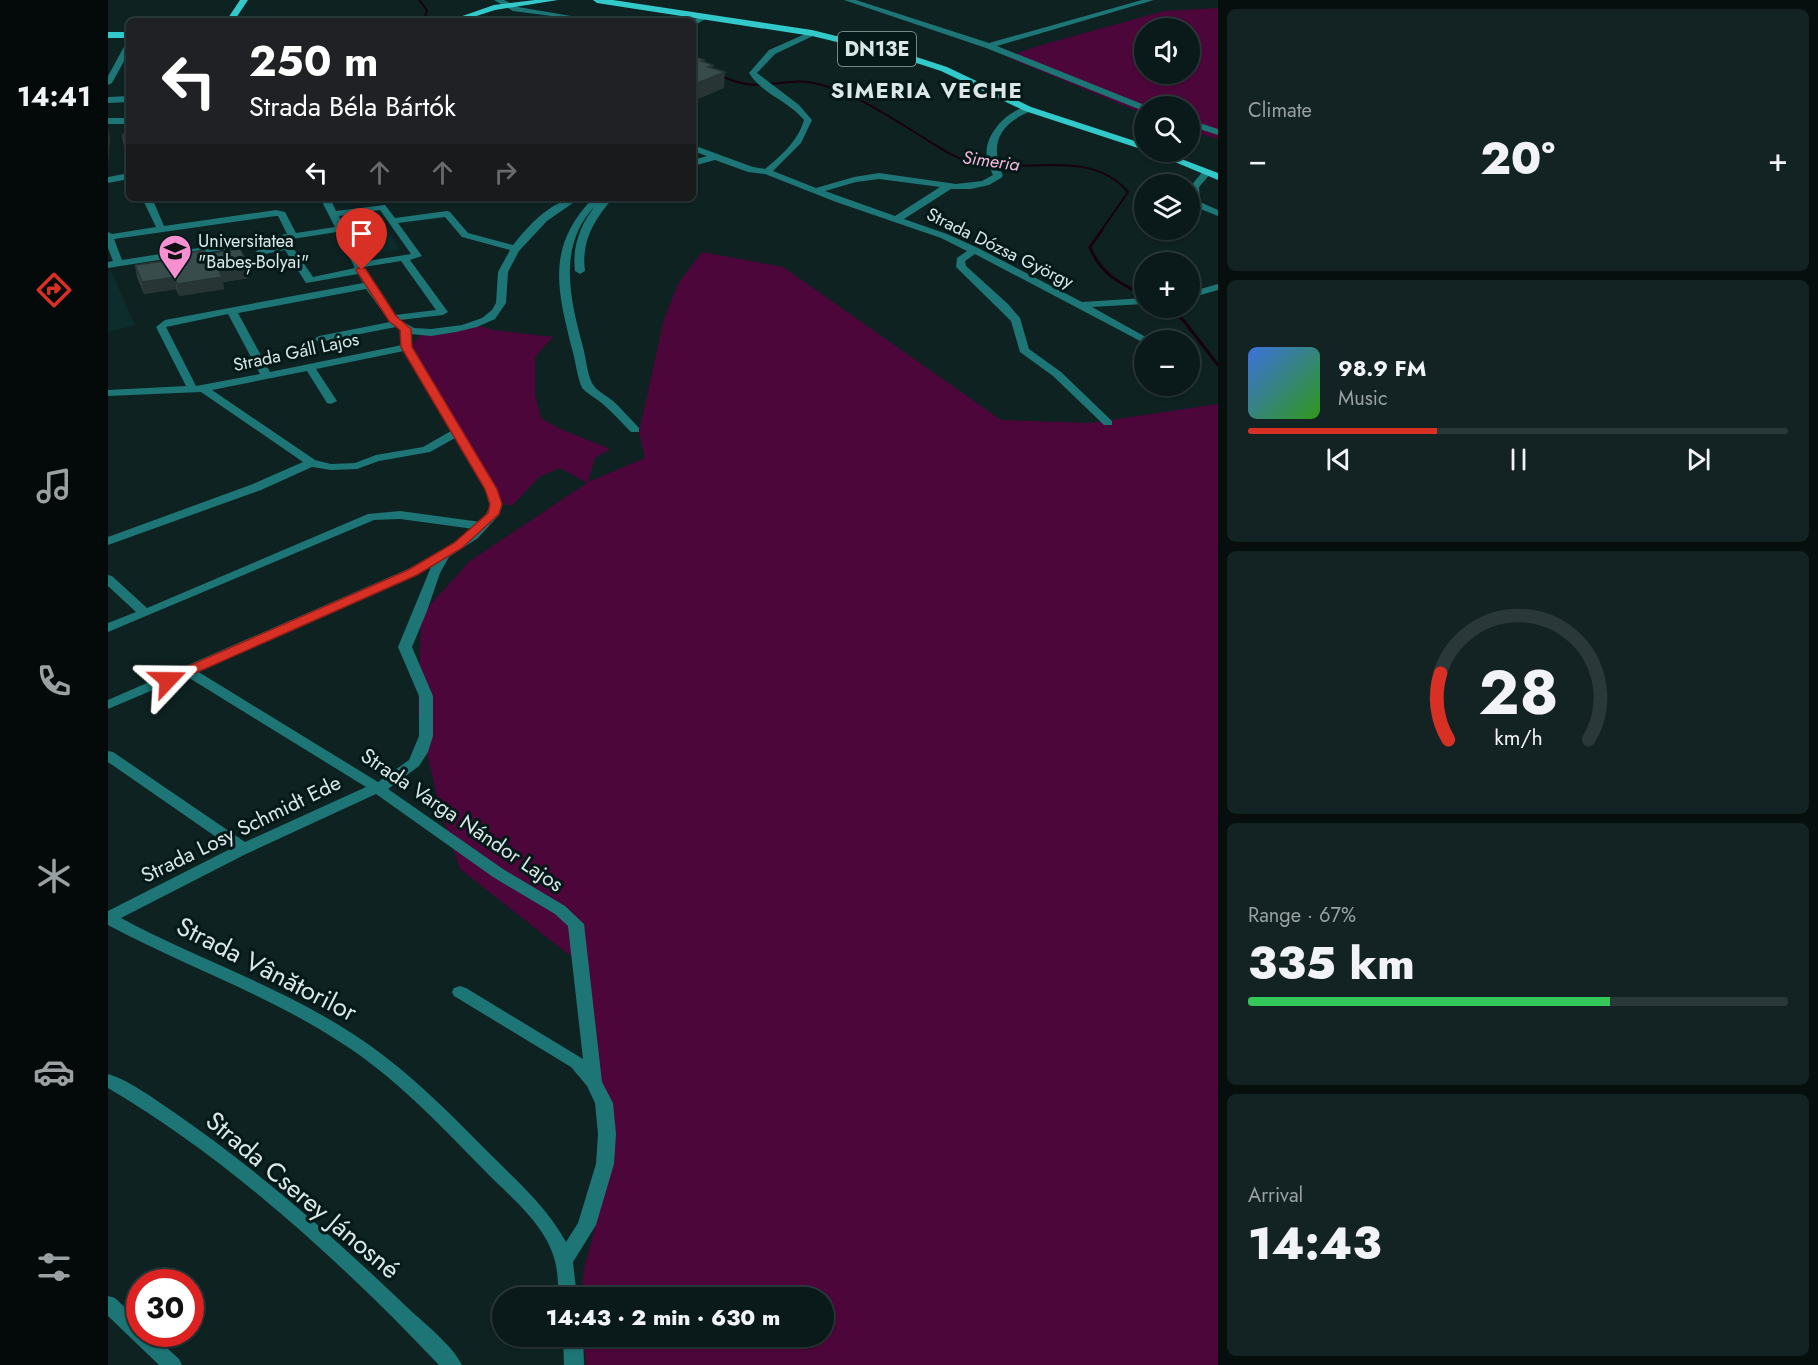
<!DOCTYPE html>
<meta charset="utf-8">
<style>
body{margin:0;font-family:Jost,sans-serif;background:#132323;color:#f1f3f6;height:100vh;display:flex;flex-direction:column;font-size:22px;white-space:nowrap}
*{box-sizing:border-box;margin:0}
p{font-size:20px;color:#99a1a2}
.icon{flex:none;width:33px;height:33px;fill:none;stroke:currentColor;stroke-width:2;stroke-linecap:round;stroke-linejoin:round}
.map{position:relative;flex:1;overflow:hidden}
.sheet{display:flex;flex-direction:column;gap:9px;padding:9px;background:#060e0e;width:600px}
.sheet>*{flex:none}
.hud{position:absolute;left:18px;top:18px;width:570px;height:183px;border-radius:9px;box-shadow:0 2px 4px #0004,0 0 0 2px #2a3839;background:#202124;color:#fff;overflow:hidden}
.fabs{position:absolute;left:1026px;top:18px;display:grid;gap:12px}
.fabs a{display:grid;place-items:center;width:66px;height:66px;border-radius:50%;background:#0a1a1a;box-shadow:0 2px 4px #0004,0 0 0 2px #2a3839;font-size:30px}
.speed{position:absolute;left:18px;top:1269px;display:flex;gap:12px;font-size:30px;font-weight:700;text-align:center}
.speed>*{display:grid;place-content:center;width:78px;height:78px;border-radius:50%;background:#0a1a1a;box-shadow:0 2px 4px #0004,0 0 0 2px #2a3839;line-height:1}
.speed .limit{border:9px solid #d22;background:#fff;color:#111}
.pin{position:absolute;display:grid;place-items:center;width:51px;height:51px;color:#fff;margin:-62px -26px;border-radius:50% 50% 50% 0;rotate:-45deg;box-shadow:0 0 6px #0007}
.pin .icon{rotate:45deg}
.me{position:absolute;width:66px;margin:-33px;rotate:67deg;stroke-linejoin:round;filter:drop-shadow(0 0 4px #0008)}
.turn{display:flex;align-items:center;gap:21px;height:126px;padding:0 24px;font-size:27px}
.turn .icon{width:78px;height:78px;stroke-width:2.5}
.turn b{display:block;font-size:42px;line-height:51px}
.lanes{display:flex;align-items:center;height:57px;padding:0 24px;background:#0003;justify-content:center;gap:30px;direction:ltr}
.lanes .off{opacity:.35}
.big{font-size:45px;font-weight:800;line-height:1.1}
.sheet .card{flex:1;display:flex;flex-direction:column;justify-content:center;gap:9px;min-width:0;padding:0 21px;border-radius:9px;background:#132323}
.sheet .dial{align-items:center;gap:0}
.dial svg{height:156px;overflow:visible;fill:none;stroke:#2a3839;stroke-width:7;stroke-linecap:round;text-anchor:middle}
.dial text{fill:#f1f3f6;stroke:none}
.song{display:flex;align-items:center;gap:18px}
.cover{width:72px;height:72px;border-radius:9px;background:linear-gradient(135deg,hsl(220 70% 55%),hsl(110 70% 35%))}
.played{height:6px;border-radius:3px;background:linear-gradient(90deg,#d93025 35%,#2a3839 35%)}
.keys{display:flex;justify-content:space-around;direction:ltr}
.heat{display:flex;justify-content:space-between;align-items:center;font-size:33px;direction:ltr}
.charge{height:9px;border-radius:4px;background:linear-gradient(90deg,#34c759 67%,#2a3839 0)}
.trip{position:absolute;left:384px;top:1287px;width:342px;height:60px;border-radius:30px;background:#0a1a1a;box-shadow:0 2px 4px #0004,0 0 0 2px #2a3839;font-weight:800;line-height:60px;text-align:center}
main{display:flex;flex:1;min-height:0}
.dock{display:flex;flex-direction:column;width:108px;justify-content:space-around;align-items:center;background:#040a0a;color:#99a1a2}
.dock .icon{width:42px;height:42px}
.dock .on{color:#d93025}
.dock b{font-size:27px;color:#f1f3f6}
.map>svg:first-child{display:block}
</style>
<main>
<nav class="dock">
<b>14:41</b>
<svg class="icon on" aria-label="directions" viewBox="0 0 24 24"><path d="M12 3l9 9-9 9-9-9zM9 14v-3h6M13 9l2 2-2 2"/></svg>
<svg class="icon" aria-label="music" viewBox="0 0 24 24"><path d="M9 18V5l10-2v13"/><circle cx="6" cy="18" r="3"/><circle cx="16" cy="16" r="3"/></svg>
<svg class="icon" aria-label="phone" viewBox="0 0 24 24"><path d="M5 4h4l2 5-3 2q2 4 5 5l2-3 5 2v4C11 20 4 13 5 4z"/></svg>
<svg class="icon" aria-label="climate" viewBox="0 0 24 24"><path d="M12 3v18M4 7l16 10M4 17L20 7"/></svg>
<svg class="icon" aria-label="car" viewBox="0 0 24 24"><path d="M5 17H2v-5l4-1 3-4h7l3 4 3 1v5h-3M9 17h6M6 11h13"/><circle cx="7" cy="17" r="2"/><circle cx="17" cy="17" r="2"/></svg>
<svg class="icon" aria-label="filters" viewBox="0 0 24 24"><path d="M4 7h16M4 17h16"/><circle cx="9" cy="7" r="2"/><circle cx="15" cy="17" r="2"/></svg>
</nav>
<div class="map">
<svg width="1110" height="1365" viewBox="0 0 1110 1365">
<rect width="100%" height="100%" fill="#0e2222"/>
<!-- built -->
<path fill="#0d2c2c" d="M271 211 272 217 254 221 263 234 281 231 291 249 253 256 252 253 255 252 254 250 260 248 259 246 276 243 274 239 269 240 265 235 252 237 241 221 246 220 244 216Z
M0 271H3L27 325 0 332Z"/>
<!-- green -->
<path fill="#4c0639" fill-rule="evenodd" d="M1110 8V139L1082 131V106H1036V114L899 57 930 46 1056 11ZM1036 28H1082V74H1036Z
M594 252 675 267 893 420 983 423 1110 404V1365H479L474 1337 716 1336V1298L472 1297 477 1265 497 1190 487 1070 469 961 352 869 330 801 310 713 313 615 362 561 479 483 452 468 431 477 405 505H397L304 345 315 332 366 324 385 330 445 337 427 357V395L433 418 450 428 502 449 487 458 480 482 537 458 531 432 556 319 571 282Z"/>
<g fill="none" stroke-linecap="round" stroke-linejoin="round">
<!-- stream-far1 -->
<path stroke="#190010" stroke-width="2" d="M311 0 319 10 316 21
M612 75C651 96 672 75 710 84 748 93 783 118 816 138 832 148 849 160 869 164 918 173 983 148 1020 192L993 231"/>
<!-- stream -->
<path stroke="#190010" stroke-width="3" d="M994 230 982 247C992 273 1012 284 1036 295
M1062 308 1076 321 1110 365"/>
<!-- minor -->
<path fill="#1d7576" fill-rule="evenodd" d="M386 0H396L410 7 463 16 459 18 405 11Z
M736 0H748L881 43 1034 0H1046L889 46 1039 106H1036V110H1033L878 48Z
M594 15 601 17 585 26V21Z
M704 31 708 33 707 35 667 54 649 73 691 105 704 120 693 143 665 171 708 188 746 177 771 173 848 184 874 181 885 175C881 166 877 157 879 147 882 129 904 106 923 107V111C891 124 881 144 895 176L893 178 881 185 863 189H843L796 219 839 234 870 248 974 302 1036 298V304L984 307 1043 340H1036V343L867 254 857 261 858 266 900 304 912 318 921 349 953 372 1004 421V425H996L945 376 912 352 903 321 848 267 849 258 859 251 833 238 728 202 657 174 640 172 607 160 585 166V160L599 156 585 151V145L645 167 657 169C673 156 690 141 696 120 681 101 654 94 641 73L661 50ZM771 179 832 187 787 216 717 191 748 182Z
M18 43H21V52L4 83 0 85V76Z
M21 96V102L0 103V97Z
M0 118H21V124H0Z
M1082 120 1110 129V135L1082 126Z
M1096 170 1104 172 1091 187 1092 202 1110 210V216L1090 208 1087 219 1082 222V187Z
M21 173V179L0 183V177Z
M34 198H44L56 226 168 210 177 212 188 233 227 227 212 198H222L228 211 277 205 287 218 339 211 342 212 360 233 405 245C421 225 445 198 472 198L439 221 411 251 400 272 398 303 387 319 369 327 348 332 323 336 303 334 304 347 389 489 394 507 390 516 370 538 341 557 332 573 319 611 304 647 325 696V736L320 752 311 766 280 789 395 869 457 906 476 924 494 1082 505 1103 508 1134 506 1164 488 1225 465 1262 469 1298H451C450 1286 450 1273 447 1261 438 1224 400 1195 375 1169 330 1123 286 1076 232 1042 159 994 76 966 0 925V911L124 848 0 762V751L5 752 137 842 258 787 78 676 0 709V700L300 569 334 550 366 529 292 519 266 520 0 632V623L28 612 0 586V575L4 576 39 608 260 514 292 511 373 522 382 507 377 489 347 438 322 452 271 461 249 469 223 470 204 467 153 490 0 545V537L145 484 195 462 93 392 0 396V390L78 386 48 327 57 320 255 283 250 274 198 283 177 250 152 255 147 252 152 249 183 245 205 277 247 268 229 232 0 268V262L5 261 0 248V232L4 234 48 227ZM272 210 303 254 253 262 231 216ZM168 216H170L179 234 14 260 6 239ZM337 217 354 237 402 250 390 272 388 303 384 310 374 318 354 325 323 329 306 328 292 320 335 315 340 312 302 260 314 256 290 223ZM293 261 328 310 287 315 256 267ZM258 289 282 322 211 336 206 339 211 342 288 327 292 330 294 345 162 372 130 313ZM120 314 152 374 88 386 58 327ZM296 351 343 431 315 447 268 455 247 463 223 464 207 460 104 390 199 371 219 403 223 404 229 401 208 369ZM323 567 290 647 311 696V736L301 760 270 782 89 671ZM268 794 385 877 447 914 460 926 475 1059 358 988 352 986 346 988 344 992 346 996 463 1067 479 1086 487 1103 490 1134 488 1164 470 1223 458 1242C439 1207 409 1181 381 1153 339 1110 296 1067 245 1034 172 986 89 959 13 918L138 854Z
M485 198H505C486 220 473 241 477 271L472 274 467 271C464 247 472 225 487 206 449 246 462 299 475 347 478 358 479 373 484 383 487 390 499 396 505 401 514 409 522 419 531 428V432H523C515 424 506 414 497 406 491 400 481 395 475 389 470 382 467 358 464 349 449 289 438 247 485 198Z
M1110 284V290L1082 298V292Z
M0 1074C23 1081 46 1099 67 1113 150 1170 228 1239 301 1309 317 1324 345 1346 354 1365H331C235 1264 121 1159 0 1088Z
M0 1296 7 1298 32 1322V1334H44L71 1359 74 1365H51L0 1316Z
M455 1336H475L476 1365H456Z"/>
<!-- major -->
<path fill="#33c9ca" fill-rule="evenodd" d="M132 0H140L126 21H118Z
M427 0H450L387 10 353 21H340L386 5Z
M485 0H505L704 30 793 52 839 67 923 107 1036 144V150L917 111 833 71 787 56 704 36 489 3Z
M0 32H21V38H0Z
M1043 152H1055L1110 173V180Z"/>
</g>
<!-- wall -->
<path fill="#304141" d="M585 56 596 62 605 65 604 68 616 88 587 100 585 99Z
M21 127V153H17L14 136Z
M98 254 142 278 115 282 116 289 71 296 68 289 36 294 29 277 27 265 62 260V256Z"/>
<!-- shaded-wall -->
<path fill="#273535" d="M605 65 604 77 617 72 616 88 587 100V84L600 67Z
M0 127 2 138 0 165Z
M141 266 142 278 115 282 116 289 71 296 69 284 111 270Z
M67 277 68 289 36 294 34 282Z"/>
<!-- building -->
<path fill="#384c4c" stroke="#273535" stroke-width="1.5" d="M585 56 596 60 593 61 605 65 600 67 617 72 587 84H585Z
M21 127V137L14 136Z
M132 249 141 266 111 270 114 277 69 284 67 277 34 282 27 265 63 260 62 256 96 250 98 254Z"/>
<!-- route -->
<path fill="#d93025" stroke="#8d1f18" stroke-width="1.5" d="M250 268H257L288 316 303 329 304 347 389 489 394 504 391 514 354 548 309 575 65 683H55L53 680 55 677 300 570 346 543 380 513 382 504 377 489 293 347 292 330 281 321 248 270Z"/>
<!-- icons -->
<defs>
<g id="university-pin" transform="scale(1.725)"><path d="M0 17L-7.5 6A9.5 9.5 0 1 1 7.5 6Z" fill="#f690d1" stroke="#051919"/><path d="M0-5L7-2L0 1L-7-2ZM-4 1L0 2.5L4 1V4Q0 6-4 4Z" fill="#111"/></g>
</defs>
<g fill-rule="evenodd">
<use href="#university-pin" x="67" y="251"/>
</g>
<g text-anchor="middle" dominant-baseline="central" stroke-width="6" stroke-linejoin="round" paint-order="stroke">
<!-- far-water labels -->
<g font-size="18" font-style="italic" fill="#f7b8de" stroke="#051919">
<text transform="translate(883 161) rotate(8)">Simeria</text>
</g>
<!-- far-poi labels -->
<g font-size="18" fill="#dbe7e7" stroke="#051919" text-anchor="start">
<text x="90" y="241">Universitatea<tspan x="90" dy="21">"Babeș-Bolyai"</tspan></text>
</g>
<!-- far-street labels -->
<g font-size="18" fill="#dbe7e7" stroke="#051919">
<text transform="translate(892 248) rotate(26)">Strada Dózsa György</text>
<text transform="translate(188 352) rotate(-12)">Strada Gáll Lajos</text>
</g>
<!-- shield labels -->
<rect fill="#051919" stroke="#9ba9a9" stroke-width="1.5" x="730" y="32" width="78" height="34" rx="4.5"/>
<g font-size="20" font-weight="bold" fill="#dbe7e7">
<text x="769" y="49">DN13E</text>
</g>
<!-- street labels -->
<g font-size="21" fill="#dbe7e7" stroke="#051919">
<text transform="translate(354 820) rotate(34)">Strada Varga Nándor Lajos</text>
<text transform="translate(133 829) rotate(-26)">Strada Losy Schmidt Ede</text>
</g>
<!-- far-district labels -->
<g font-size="22" font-weight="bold" letter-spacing="1.5" fill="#dbe7e7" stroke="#051919">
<text x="819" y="90">SIMERIA VECHE</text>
</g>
<!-- near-street labels -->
<g font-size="26" fill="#dbe7e7" stroke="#051919">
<text transform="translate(159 969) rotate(27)">Strada Vânătorilor</text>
<text transform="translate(195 1195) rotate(40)">Strada Cserey Jánosné</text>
</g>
</g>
</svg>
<div class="fabs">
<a><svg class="icon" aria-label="sound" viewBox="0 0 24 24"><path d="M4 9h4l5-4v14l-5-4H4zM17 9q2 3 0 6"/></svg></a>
<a><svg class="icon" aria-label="search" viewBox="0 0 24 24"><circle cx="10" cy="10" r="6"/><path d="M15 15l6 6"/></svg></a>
<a><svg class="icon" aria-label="layers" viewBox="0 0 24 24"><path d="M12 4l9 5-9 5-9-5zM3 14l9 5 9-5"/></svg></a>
<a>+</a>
<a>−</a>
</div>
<div class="speed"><div class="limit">30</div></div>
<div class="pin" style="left:254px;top:270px;background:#d93025"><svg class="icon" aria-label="arrive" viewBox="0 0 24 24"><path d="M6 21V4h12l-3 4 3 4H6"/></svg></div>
<svg class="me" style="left:60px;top:680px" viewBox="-20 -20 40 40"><path d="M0-17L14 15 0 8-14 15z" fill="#d93025" stroke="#fff" stroke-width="4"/></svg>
<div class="trip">14:43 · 2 min · 630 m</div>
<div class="hud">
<div class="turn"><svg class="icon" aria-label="left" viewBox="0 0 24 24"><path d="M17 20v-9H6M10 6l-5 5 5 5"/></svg><div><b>250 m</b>Strada Béla Bártók</div></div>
<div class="lanes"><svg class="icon" aria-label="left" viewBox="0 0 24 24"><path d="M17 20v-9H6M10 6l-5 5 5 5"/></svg><svg class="icon off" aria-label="ahead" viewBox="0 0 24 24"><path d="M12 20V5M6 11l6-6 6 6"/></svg><svg class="icon off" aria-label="ahead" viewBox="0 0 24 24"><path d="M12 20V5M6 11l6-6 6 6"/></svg><svg class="icon off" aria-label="right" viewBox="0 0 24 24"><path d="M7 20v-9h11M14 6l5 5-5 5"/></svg></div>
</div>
</div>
<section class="sheet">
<div class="card"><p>Climate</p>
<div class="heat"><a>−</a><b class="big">20°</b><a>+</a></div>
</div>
<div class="card">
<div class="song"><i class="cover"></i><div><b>98.9 FM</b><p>Music</p></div></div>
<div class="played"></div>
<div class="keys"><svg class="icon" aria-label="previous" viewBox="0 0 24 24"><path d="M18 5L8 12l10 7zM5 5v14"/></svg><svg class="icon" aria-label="pause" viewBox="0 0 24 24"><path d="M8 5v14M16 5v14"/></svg><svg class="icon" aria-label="next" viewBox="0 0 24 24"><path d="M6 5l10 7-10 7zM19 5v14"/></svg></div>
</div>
<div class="card dial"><svg viewBox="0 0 100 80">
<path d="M14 69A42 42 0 1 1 86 69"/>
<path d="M14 69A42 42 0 0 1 10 35" stroke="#d93025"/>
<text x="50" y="56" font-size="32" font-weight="700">28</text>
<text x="50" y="72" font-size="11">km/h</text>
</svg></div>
<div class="card"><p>Range · 67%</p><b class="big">335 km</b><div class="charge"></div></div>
<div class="card"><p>Arrival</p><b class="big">14:43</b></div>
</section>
</main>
